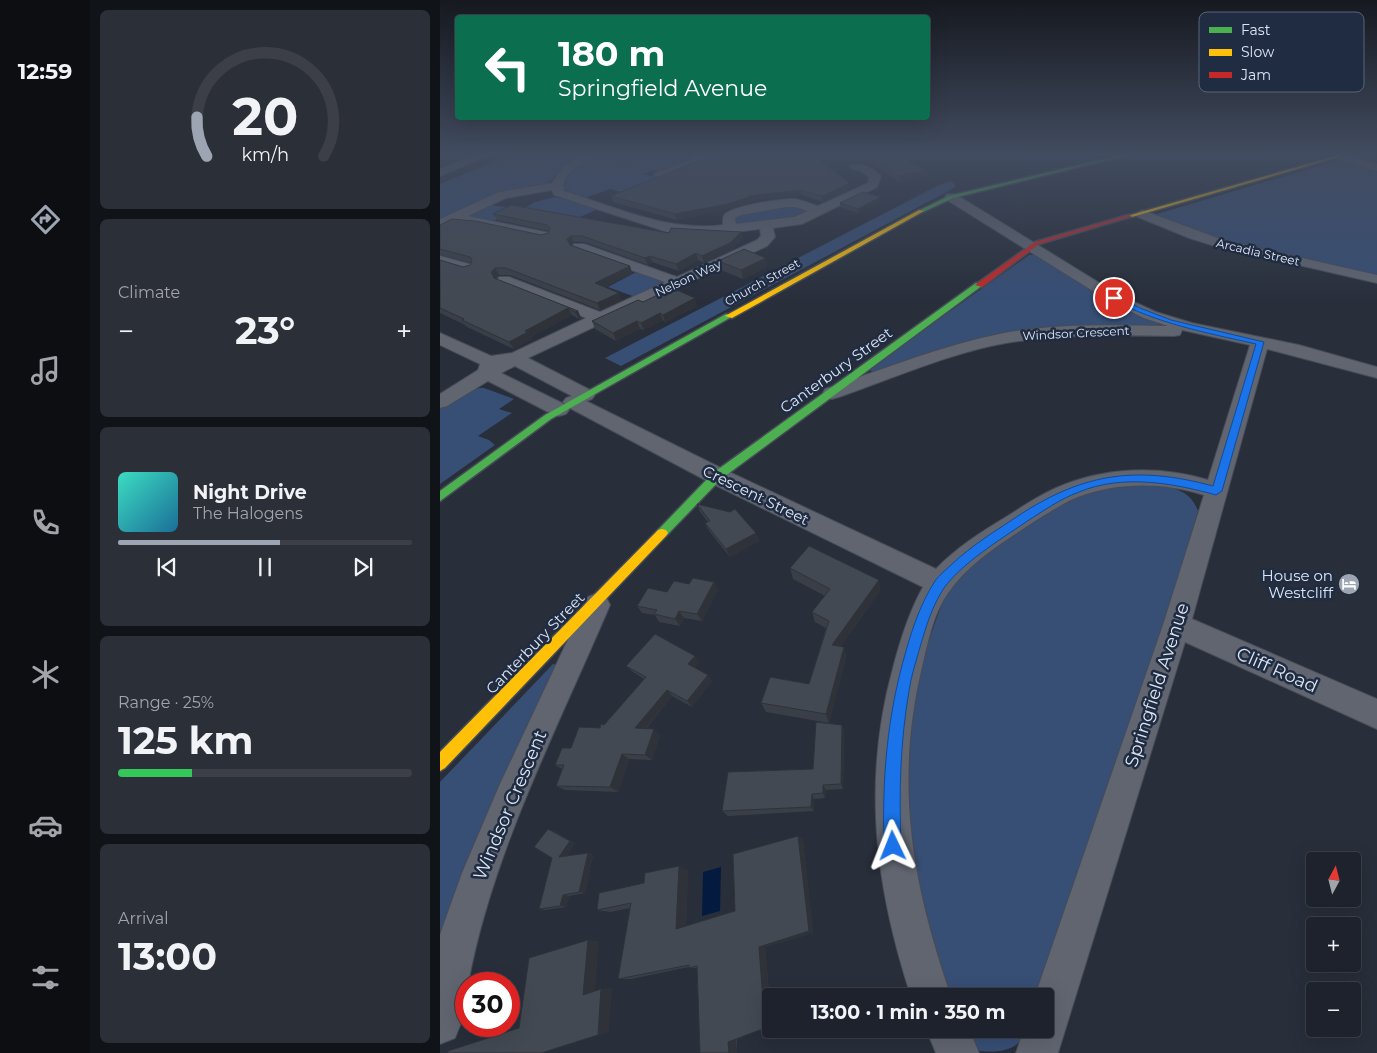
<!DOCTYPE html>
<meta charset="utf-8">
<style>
body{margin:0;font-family:Montserrat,sans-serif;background:#2b2f38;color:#f1f3f6;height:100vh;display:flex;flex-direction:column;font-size:19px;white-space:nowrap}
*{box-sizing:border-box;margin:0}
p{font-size:16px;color:#a1a4a9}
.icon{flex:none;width:28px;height:28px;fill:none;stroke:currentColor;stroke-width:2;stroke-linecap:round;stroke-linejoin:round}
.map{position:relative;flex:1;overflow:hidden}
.details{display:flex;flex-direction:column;gap:10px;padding:10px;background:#101318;width:350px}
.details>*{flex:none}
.hud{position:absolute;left:15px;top:15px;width:475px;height:105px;border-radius:5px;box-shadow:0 5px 20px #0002,0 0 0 1px #3c3f48;background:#0b6e4f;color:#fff;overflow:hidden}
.needle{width:32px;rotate:7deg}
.tools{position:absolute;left:866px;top:852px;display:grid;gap:10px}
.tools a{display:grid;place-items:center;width:55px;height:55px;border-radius:5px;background:#1e222c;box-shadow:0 5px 20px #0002,0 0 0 1px #3c3f48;font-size:25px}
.speed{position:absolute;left:15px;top:972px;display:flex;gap:10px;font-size:25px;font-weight:700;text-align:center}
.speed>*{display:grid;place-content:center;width:65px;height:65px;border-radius:50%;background:#1e222c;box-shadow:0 5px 20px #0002,0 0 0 1px #3c3f48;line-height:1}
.speed .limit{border:8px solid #d22;background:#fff;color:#111}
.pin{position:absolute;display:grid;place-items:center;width:42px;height:42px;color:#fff;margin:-21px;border:2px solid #fff;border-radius:50%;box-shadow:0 1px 5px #0007}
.me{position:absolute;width:55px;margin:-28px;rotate:358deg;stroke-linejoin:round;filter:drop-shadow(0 0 4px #0008)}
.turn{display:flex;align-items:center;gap:18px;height:105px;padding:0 20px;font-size:22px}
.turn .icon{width:65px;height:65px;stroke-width:2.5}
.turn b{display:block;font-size:35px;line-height:42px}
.big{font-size:38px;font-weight:700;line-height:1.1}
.details .tile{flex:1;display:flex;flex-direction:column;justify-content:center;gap:8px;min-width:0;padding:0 18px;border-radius:8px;background:#2b2f38}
.details .dial{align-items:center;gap:0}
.dial svg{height:130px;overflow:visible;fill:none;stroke:#3c3f48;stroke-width:7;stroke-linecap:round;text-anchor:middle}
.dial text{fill:#f1f3f6;stroke:none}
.song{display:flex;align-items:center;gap:15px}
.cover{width:60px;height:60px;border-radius:8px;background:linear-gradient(135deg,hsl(170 70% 55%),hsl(200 70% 35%))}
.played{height:5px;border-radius:2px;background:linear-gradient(90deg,#9da5b2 55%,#3c3f48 55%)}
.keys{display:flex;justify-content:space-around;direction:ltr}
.heat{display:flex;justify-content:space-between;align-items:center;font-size:28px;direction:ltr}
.charge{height:8px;border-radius:4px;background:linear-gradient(90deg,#34c759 25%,#3c3f48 0)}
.trip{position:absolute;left:322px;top:988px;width:292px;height:50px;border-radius:5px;background:#1e222c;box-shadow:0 5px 20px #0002,0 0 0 1px #3c3f48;font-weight:700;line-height:50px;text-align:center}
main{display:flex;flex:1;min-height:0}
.tabs{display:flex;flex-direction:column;width:90px;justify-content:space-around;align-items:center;background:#0c0e12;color:#a1a4a9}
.tabs .icon{width:35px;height:35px}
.tabs .current{color:#9da5b2}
.tabs b{font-size:22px;color:#f1f3f6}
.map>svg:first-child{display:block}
</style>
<main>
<nav class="tabs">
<b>12:59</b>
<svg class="icon current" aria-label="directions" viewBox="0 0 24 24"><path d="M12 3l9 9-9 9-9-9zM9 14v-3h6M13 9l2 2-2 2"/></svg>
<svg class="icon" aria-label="music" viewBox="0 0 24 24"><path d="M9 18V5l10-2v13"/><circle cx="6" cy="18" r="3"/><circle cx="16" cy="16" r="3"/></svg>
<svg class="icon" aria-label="phone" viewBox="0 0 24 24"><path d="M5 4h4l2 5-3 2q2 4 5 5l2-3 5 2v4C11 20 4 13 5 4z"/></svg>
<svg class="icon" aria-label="climate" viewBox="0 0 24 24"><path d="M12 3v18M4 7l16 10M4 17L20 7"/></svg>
<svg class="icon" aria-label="car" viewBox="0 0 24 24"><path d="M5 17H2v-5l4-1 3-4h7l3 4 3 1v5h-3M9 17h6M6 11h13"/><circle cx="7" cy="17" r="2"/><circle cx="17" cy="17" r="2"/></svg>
<svg class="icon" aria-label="filters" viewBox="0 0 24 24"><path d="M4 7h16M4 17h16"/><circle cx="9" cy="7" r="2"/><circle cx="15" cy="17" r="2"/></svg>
</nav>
<section class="details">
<div class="tile dial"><svg viewBox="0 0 100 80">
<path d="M14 69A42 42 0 1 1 86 69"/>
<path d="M14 69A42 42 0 0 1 8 45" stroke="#9da5b2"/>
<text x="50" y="56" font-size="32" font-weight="700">20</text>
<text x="50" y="72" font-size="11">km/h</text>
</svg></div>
<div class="tile"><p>Climate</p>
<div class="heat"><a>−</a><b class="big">23°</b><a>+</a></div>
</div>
<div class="tile">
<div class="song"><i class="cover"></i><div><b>Night Drive</b><p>The Halogens</p></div></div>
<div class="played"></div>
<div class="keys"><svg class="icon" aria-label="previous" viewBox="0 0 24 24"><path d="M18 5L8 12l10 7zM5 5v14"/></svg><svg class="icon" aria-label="pause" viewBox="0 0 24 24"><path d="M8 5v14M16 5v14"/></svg><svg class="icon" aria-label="next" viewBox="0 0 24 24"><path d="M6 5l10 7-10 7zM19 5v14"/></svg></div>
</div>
<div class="tile"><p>Range · 25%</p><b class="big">125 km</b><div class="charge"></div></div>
<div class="tile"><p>Arrival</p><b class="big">13:00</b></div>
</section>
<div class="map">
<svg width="937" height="1053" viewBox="0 0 937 1053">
<rect width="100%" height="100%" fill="#282e3a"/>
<!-- green -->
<path fill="#374e75" d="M70 155H142L124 164 112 180 106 183 62 191 0 219V184Z
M200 155H246L252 159 225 171 212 170 203 174 221 178 186 193 170 189 145 198 124 189 127 177 137 164 153 156 186 161 201 157Z
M902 159 937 169V277L787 243 717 215V214Z
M512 181 516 186 512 189 181 366 165 358 499 185Z
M115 197 158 209 131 221 82 209 95 202Z
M48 205 79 208 51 222 29 216Z
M344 205 370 211 361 217 299 226 294 224 293 216Z
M589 255H596L720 324 717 327 622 328 434 374 429 369Z
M198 271 224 281V283L195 297 168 287Z
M39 388H44L74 399 59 409 72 413 38 436 49 440 55 445 0 484V409L29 391Z
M709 483C729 487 750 488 758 511L724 625 598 996H509L496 961 482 907 467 822 469 718 486 648 505 595 525 570 579 530 623 502 663 488Z
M113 664 118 665 0 975V782Z
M521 1029H587C580 1050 561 1053 539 1051Z"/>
<!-- water -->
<path fill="#051a3f" d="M281 867 280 911 262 916 263 872Z"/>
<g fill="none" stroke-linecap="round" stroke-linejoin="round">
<!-- street casing -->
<g stroke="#464c57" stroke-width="2">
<path id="street" d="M35 155H49L0 176V169Z
M141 155H154C143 166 120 171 124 191 175 207 228 232 283 225 283 221 282 217 285 214 294 206 342 198 355 199 363 200 371 204 378 206L428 183 429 177 420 171 411 169 410 167 411 165C422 163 433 168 441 176L437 187 362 224 333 228 335 237 327 246 88 358 152 391 155 395 152 399 146 401 285 470 496 569C516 548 541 532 566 517 582 507 598 496 616 488 663 467 719 465 768 480L810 345 742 330 740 335 734 336C678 335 622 334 566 343 513 352 451 379 399 397L392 399 385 397 383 393 385 389C444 369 503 345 564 333 617 323 674 325 728 326L704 318 669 301 507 200 505 197 507 194H515L679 295 716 312 752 323 859 345 937 367V378L827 349 752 619 937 699V729L745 642 618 1053H576L584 1029H606V996H595L723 625 764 495C724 482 677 482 638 497 622 503 609 513 595 521 565 541 529 562 508 593 493 614 488 642 482 667 454 784 472 884 511 996H471C435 886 422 781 453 668 460 641 469 612 483 587L269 482 126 406 129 410 126 414 119 416 112 414 48 381 7 406 0 408V394L38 370 40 364 0 345V333L51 356 72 353 146 318 59 283 57 280 59 277H69L160 312 225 282 134 250 132 247 134 244H144L237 277 317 240 321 236 320 229 269 235 227 232 114 195 112 190 66 198 28 216 110 233 112 236 110 239 105 240 16 221 0 228V219L59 192 112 183 123 167ZM346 207H355L368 211 354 217 296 224 295 218 301 215ZM75 366 132 396 126 398 123 402 126 405 61 373Z
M248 155 280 158 297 155H313L312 157 280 164 263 162 220 178 214 175 216 173 253 159Z
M891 155H906L937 164V171L892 157Z
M702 210 783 240 937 275V283L775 246 749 238 698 217 696 214Z
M0 256 33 265 35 268 33 271 28 272 0 264Z
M157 593 166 597 170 605C118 727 52 853 28 984H26L21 1023 15 1038 0 1044V935L3 926 22 873 60 784 148 597Z
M486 1029H529L539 1053H496Z"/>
</g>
<!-- fast casing -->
<g stroke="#464c57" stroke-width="3">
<path id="fast" d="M681 155H688L513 198 483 212 478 211 509 196Z
M536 283 543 285 281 479 226 536H218L216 533 218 530 273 473Z
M286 314 293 316 111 419 0 501V491L105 415Z"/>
</g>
<!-- slow casing -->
<g stroke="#464c57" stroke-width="3">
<path id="slow" d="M899 155H906L692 217 687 216Z
M479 210 484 211 292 318 285 316Z
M222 529 226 530 228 533 226 536 5 768 0 771V752L218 530Z"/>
</g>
<!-- jam casing -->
<g stroke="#464c57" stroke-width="3">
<path id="jam" d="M688 215 693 216 599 244 542 287 535 285 595 242Z"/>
</g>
<!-- street -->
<use href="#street" fill="#606570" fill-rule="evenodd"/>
<!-- fast -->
<use href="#fast" fill="#4caf50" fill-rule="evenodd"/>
<!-- slow -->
<use href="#slow" fill="#ffc107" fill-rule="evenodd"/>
<!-- jam -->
<use href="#jam" fill="#c62828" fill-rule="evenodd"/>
</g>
<!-- wall -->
<path fill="#3a3f47" d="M266 155H295L280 156Z
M305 155H390L376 157 411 189 383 202 362 195 310 201 311 203 289 209 237 220 173 202 171 196 279 160Z
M419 155H459L486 177 459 182Z
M441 197V201L418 213 400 207V203Z
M53 214 229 233 303 238 292 250 264 263 258 260 239 271 212 262 208 265 145 242H134L131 245 190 266 192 273 165 287 182 300 160 310 70 275H59L56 279 138 311 141 318 139 319 132 315 91 337 92 339 74 349 27 327 25 325 0 313V260L23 267 30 265 31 263 0 255V225L101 235 108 233 109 231 57 220Z
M326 258 327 267 303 279 281 270 278 261Z
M203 302 257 306 225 322 223 320 204 330 200 329 176 341 155 329 152 321Z
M257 504 316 533 319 541 290 557 269 531 265 523 268 522 260 512Z
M350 568 439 580 440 591 400 647H404L406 657 389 723 326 712 321 703 369 684 386 628 375 622 372 612 385 596 353 579Z
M274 582 278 590 262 621 244 618 240 626 219 622 215 615 202 613 197 606 227 592 249 584Z
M260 662 255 668 272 681 252 707 232 696 206 729 220 735 212 760 189 759 178 792 125 790 116 786 122 769 115 765 131 748 164 725 204 679 193 672 186 666Z
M402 725 404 731 403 789 386 790 385 798 374 799V811L288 816 282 811 373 769Z
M114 831 135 843 127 856 148 853 153 855 145 893 129 896 126 907 105 910 99 909 112 858Z
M358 836 363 840 373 933 325 947 331 1016V1025L297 1039V1053L257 968H249V967L191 979H178L190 908 170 912 157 910 204 883 248 870 246 926 295 911Z"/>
<!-- shaded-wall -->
<path fill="#2f3339" d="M280 155H295L280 156Z
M370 155H390L370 158Z
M486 171V177L459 182V176Z
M410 183 411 189 383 202 382 196Z
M361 190 362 195 310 201 311 203 289 209 237 220 235 214 308 196Z
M441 197V201L418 213V209Z
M301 232 303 238 292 250 264 263 262 256Z
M131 236 134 242 130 246 127 239Z
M256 253 258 260 239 271 236 264Z
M210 256 212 262 208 265 205 258Z
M326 258 327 267 303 279 301 270Z
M190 266 192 273 158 290 155 283Z
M55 268 59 275 55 279 58 285 51 272Z
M179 293 182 300 160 310 157 303Z
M255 298 257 306 225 322 223 315Z
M128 308 132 315 91 337 92 339 74 349 69 342 85 331Z
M138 311 141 318 139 319 135 312Z
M220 313 223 320 204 330 201 323Z
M197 321 200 329 176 341 173 333Z
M316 533 319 541 290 557 286 549Z
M439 580 440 591 394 655 392 645Z
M274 582 278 590 262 621 257 614Z
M239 611 244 618 240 626 235 619Z
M404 647 406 657 389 723 386 714Z
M255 656 260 662 253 671 248 664Z
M268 675 272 681 252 707 247 701Z
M227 690 232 696 201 734 195 728Z
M402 725 404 731 403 789 401 784Z
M214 729 220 735 212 760 205 755Z
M182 754 189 759 178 792 170 787Z
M383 785 386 790 385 798 383 793Z
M372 794 374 799V811L371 807Z
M108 829 114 831 135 843 125 859 119 857Z
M358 836 363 840 373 933 325 947 331 1016V1025L325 1028 319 947Z
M148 853 153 855 145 893 139 892Z
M239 866 248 870 246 930 236 929Z
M123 895 129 896 126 907 120 906Z
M148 940 159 941 155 994 143 995Z
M172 988 169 1032 104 1053H101L161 989Z
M296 1038 297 1053H289L288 1042Z"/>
<!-- building -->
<path fill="#434952" stroke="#2f3339" d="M305 155H372L410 183 382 196 361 190 308 196 309 197 288 204 235 214 171 196 264 159 279 160Z
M427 155H459L486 171 459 176Z
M423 192 441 197 418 209 400 203Z
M71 205 229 233 231 228 301 232 290 243 262 256 256 253 236 264 210 256 205 258 142 236H131L127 239 130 245 190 266 155 283 179 293 157 303 66 268H55L51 272 54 278 138 311 135 312 128 308 85 331 88 332 69 342 22 320 24 319 0 308V260L23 267 30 265 32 260 30 257 0 249V225L12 219 35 221 101 235 108 233 110 228 107 225 53 214Z
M304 249 326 258 301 270 278 261Z
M232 288 255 298 223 315 220 313 201 323 197 321 173 333 152 321 198 300 203 302Z
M257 504 290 512 295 509 316 533 286 549 265 523 270 521Z
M369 546 439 580 392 645 404 647 386 714 321 703 330 677 369 684 389 621 372 612 390 589 350 568Z
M253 578 274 582 257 614 239 611 235 619 214 614 217 610 197 606 208 588 227 592 234 581 249 584Z
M215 634 255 656 248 664 268 675 247 701 227 690 195 728 214 729 205 755 182 754 170 787 116 786 124 765H115L122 748H131L139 727 160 728 161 724 164 725 206 677 186 666Z
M376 722 402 725 401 784 383 785V793L372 794 371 807 282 811 288 772 373 769Z
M108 829 130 841 119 857 148 853 139 892 123 895 120 906 99 909 112 858 94 847Z
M358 836 369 931 319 947 325 1028 288 1042 289 1053H260L257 966 249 968V965L178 979 191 903 157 910 159 893 204 883 205 873 239 866 236 929 295 911 293 854Z
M148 940 143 995 161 989 158 1035 101 1053H8V1051L79 1028 89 958Z"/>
<!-- sky -->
<linearGradient id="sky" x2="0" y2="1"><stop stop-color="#161920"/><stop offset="0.51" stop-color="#424c60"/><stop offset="1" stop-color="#424c60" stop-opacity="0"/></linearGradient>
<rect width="937" height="302" fill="url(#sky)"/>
<!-- route -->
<path fill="#1a73e8" stroke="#114b97" d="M671 296H676L700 308 731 320 824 342 782 491 776 495C733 483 682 474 639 492 620 499 603 511 586 522 561 539 522 563 504 588 492 606 486 627 480 647 476 662 471 676 469 691 460 743 459 793 461 846L459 851 453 854 447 851 444 846C442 778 447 716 466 651 473 626 481 603 495 581 499 575 506 570 511 565 532 545 557 530 581 514 646 472 699 466 773 486L816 344C763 332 719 324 671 299Z"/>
<!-- icons -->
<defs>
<g id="hotel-disc" transform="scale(1.125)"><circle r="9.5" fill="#9da5b2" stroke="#202c42"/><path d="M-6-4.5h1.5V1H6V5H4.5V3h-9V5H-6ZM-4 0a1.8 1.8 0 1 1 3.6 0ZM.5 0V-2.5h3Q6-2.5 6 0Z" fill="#fff"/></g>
</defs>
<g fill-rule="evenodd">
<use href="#hotel-disc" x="909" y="584"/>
</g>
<g text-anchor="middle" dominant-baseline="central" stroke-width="5" stroke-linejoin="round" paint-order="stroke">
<!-- far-street labels -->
<g font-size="12" fill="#dce5f3" stroke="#202c42">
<text transform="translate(818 252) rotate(13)">Arcadia Street</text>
<text transform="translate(248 278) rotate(-25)">Nelson Way</text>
<text transform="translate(322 282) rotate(-29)">Church Street</text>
<text transform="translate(636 333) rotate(-3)">Windsor Crescent</text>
</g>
<!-- street labels -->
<g font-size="15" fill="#dce5f3" stroke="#202c42">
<text transform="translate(396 370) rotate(-36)">Canterbury Street</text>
<text transform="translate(316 495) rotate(26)">Crescent Street</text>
<text transform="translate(95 643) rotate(-46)">Canterbury Street</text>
</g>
<!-- poi labels -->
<g font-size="15" fill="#dce5f3" stroke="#202c42" text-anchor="end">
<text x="893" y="575">House on<tspan x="893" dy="17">Westcliff</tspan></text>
</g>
<!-- near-street labels -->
<g font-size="18" fill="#dce5f3" stroke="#202c42">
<text transform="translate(837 670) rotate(24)">Cliff Road</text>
<text transform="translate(717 685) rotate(-72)">Springfield Avenue</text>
<text transform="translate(70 805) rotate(-67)">Windsor Crescent</text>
</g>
</g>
<!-- legend -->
<rect x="759" y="12" width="165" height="80" rx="8" fill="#202c42" stroke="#586477" stroke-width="1"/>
<rect x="769" y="27" width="23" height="6" fill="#4caf50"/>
<rect x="769" y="49" width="23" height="7" fill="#ffc107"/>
<rect x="769" y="72" width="23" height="6" fill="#c62828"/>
<g font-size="14" fill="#dce5f3">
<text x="801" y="35">Fast</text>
<text x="801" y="57">Slow</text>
<text x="801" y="80">Jam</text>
</g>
</svg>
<div class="tools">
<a><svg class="needle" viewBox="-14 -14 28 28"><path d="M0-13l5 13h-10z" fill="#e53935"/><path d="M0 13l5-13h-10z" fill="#a1a4a9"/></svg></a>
<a>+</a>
<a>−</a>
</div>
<div class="speed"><div class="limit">30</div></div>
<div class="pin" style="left:674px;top:298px;background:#d93025"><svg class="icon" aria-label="arrive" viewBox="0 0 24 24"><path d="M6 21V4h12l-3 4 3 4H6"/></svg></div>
<svg class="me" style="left:453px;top:846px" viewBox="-20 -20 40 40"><path d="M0-17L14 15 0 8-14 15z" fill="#1a73e8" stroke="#fff" stroke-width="4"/></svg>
<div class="trip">13:00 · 1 min · 350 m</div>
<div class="hud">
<div class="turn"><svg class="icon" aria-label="left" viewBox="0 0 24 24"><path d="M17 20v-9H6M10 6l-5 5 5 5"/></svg><div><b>180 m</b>Springfield Avenue</div></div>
</div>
</div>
</main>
